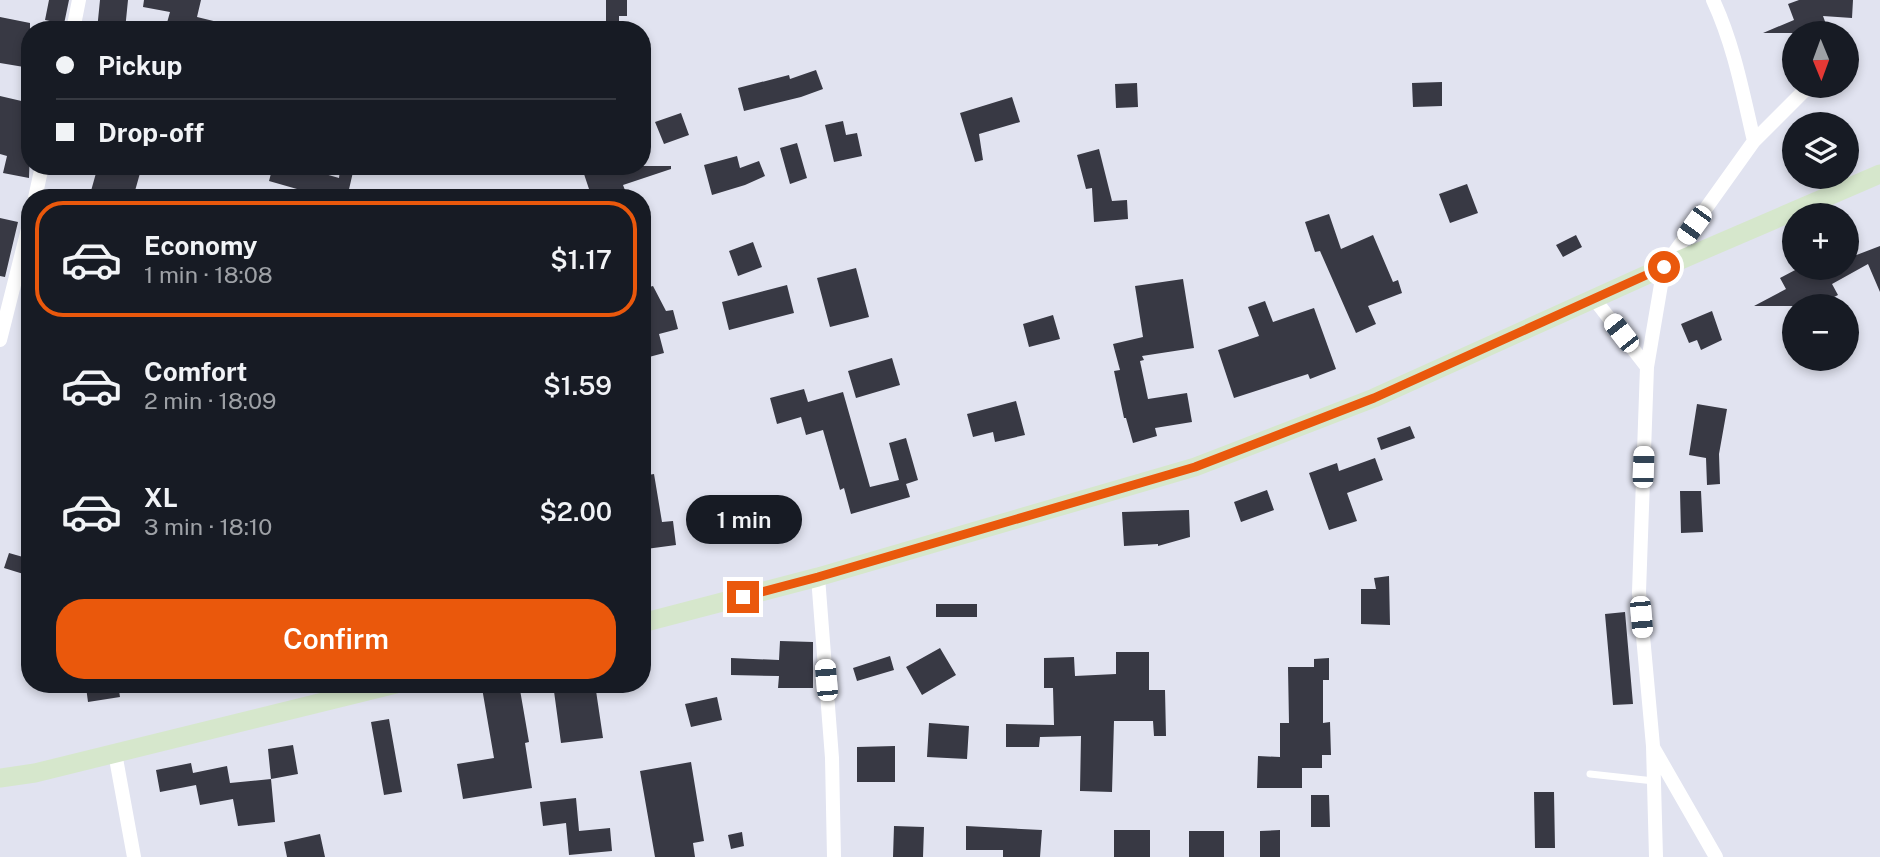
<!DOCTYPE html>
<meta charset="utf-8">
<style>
:root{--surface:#171b24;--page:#20242c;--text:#f1f3f6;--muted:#9ea1a6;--line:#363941;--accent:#ea580c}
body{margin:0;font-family:"Public Sans",sans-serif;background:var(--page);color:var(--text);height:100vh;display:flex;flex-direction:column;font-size:26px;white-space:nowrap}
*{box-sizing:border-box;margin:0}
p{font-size:23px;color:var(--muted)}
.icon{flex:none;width:38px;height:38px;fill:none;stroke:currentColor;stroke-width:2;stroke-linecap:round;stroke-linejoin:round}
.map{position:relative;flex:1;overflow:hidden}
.details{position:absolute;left:21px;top:189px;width:630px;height:504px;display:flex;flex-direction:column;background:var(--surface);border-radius:28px;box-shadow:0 4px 10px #0003}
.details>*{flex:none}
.top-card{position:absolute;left:21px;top:21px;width:630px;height:154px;border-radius:28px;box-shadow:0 4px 10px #0003;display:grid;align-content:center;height:154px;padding:0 35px;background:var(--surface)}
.needle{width:46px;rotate:179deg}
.controls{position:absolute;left:1782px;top:21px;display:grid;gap:14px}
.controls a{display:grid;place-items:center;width:77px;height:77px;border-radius:50%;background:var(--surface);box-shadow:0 4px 10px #0003;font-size:35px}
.end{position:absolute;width:32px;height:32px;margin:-16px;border:9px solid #ea580c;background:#fff;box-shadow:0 0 0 4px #fff}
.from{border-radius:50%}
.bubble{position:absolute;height:49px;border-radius:24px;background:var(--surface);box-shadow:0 4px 10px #0003;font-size:23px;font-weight:600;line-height:49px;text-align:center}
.car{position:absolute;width:21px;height:42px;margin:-21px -10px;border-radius:9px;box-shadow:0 0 5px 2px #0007;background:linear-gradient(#fff 24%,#345 0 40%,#fff 0 76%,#345 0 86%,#fff 0)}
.top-card b{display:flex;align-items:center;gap:24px;height:66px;font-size:26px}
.top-card b+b{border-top:2px solid var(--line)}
.top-card i{width:18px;height:18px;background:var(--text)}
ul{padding:12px 0 0;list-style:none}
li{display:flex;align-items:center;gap:21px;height:116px;margin:0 14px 10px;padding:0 21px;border:4px solid transparent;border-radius:28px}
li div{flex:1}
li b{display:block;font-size:26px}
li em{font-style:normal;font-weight:600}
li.on{border-color:var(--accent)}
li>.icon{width:63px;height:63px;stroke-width:1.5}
.primary-button{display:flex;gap:14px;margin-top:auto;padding:14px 35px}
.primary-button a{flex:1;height:80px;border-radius:28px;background:var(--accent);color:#fff;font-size:28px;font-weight:600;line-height:80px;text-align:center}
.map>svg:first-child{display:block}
.building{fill:#383944}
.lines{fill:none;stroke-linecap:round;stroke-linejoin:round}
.lane{stroke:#fff;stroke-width:7}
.street{stroke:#fff;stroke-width:14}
.secondary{stroke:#d6e7cc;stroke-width:19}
.route{stroke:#ea580c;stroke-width:9}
</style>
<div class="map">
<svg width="1880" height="857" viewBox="0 0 1880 857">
<rect width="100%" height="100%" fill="#e1e3f0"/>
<path class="building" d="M 49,0 L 69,0 L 64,24 L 45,20 Z
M 100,0 L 128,0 L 125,30 L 97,30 Z
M 144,0 L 201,0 L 197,17 L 230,25 L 229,30 L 165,30 L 170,12 L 143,7 Z
M 606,0 L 627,0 L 627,16 L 619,16 L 619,30 L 606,30 Z
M 1799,0 L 1853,0 L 1852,18 L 1823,16 L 1827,27 L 1811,33 L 1763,33 L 1794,20 L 1788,4 Z
M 0,17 L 30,23 L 30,68 L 0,63 Z
M 816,70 L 823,89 L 801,97 L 744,111 L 738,88 L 789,75 L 790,79 Z
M 1442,82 L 1442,106 L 1413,107 L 1412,83 Z
M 1137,83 L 1138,107 L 1116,108 L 1115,84 Z
M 0,96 L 30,103 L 30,117 L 24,143 L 30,144 L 29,178 L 3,173 L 7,156 L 0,154 Z
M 1012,97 L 1020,122 L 979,134 L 983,160 L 975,162 L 960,113 Z
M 681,113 L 689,135 L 664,144 L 655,122 Z
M 843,121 L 846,135 L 857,133 L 862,156 L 834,162 L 825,125 Z
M 797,143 L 807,178 L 790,184 L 780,148 Z
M 1099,149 L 1112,201 L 1127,200 L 1128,219 L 1094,222 L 1092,188 L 1086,189 L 1077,155 Z
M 737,156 L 740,168 L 759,161 L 765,176 L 745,185 L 712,195 L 704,165 Z
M 98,166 L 127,175 L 128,166 L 142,166 L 133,198 L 89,198 Z
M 273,166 L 297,166 L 339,178 L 340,170 L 353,172 L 347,198 L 315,193 L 314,198 L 297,198 L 297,189 L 269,181 Z
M 597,166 L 671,166 L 671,169 L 623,185 L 628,198 L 592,198 L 583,171 Z
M 1467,184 L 1478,213 L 1450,223 L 1439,194 Z
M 1329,214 L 1341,249 L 1373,235 L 1393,282 L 1398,280 L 1402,293 L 1368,306 L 1376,324 L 1356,333 L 1320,251 L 1315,252 L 1305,222 Z
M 0,218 L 18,222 L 5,277 L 0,276 Z
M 1576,235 L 1582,247 L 1563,257 L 1556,245 Z
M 753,242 L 762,267 L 738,276 L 729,251 Z
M 1880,246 L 1880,292 L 1868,264 L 1832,284 L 1838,295 L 1816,306 L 1754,306 L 1786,289 L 1780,278 L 1799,268 L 1807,268 L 1810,273 L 1821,268 L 1846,268 L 1846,259 Z
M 856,268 L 869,317 L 830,327 L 817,278 Z
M 1183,279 L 1194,348 L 1142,356 L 1144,360 L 1140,361 L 1148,399 L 1187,393 L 1192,422 L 1155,428 L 1157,436 L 1133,443 L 1126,418 L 1124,418 L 1114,371 L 1120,370 L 1113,344 L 1143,337 L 1135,286 Z
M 787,285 L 794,313 L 729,330 L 722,302 Z
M 653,286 L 666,311 L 673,310 L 678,329 L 659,334 L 664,353 L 649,357 L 642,331 L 642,289 Z
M 1265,301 L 1273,322 L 1314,308 L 1336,369 L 1310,379 L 1308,374 L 1234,398 L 1218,350 L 1259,336 L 1248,307 Z
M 1712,311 L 1722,340 L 1701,350 L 1697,340 L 1689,343 L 1681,324 Z
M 1053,315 L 1060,339 L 1029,347 L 1023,324 Z
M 892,358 L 900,385 L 856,398 L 848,371 Z
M 804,389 L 808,402 L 843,392 L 870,487 L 899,480 L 889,443 L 906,438 L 918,480 L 906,484 L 910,497 L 851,514 L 844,488 L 840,490 L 823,430 L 806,435 L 801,417 L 777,424 L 770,398 Z
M 1016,401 L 1025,435 L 995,442 L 993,432 L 973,437 L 967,414 Z
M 1697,404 L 1727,409 L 1719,454 L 1720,484 L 1707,485 L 1706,458 L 1689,455 Z
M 1410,426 L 1415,438 L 1381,450 L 1377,438 Z
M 1375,458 L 1383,480 L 1347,493 L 1357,521 L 1329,530 L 1309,473 L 1337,463 L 1339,471 Z
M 654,474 L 662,522 L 673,521 L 676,545 L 646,549 L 642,517 L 642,476 Z
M 1267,490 L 1274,510 L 1241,522 L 1234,502 Z
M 1680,491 L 1701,491 L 1703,532 L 1681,533 Z
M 1189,510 L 1190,537 L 1158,546 L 1158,544 L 1124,546 L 1122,512 Z
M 9,553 L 30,559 L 30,576 L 4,568 Z
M 1389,576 L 1390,625 L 1361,624 L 1361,589 L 1376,589 L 1374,578 Z
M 936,604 L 977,604 L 977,617 L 936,617 Z
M 1625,612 L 1633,704 L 1613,705 L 1605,614 Z
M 780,641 L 813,642 L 813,688 L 778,688 L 779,676 L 731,675 L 731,658 L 779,660 Z
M 940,648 L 956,675 L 922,695 L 906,667 Z
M 1116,652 L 1149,652 L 1149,690 L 1165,690 L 1166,736 L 1154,736 L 1153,721 L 1114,721 L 1112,792 L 1080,791 L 1081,736 L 1040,737 L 1039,747 L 1006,747 L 1006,724 L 1054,725 L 1053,688 L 1044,688 L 1044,658 L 1074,657 L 1075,676 L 1116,674 Z
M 890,656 L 894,670 L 857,681 L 853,668 Z
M 1329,658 L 1329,680 L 1323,680 L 1323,723 L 1330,722 L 1331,755 L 1322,755 L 1322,768 L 1302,768 L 1302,788 L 1257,788 L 1258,756 L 1280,757 L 1280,723 L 1289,723 L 1288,667 L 1314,667 L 1314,659 Z
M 102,684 L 118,684 L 120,697 L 88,702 L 86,687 Z
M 505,684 L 519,684 L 529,742 L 525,743 L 532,788 L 463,799 L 457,764 L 494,758 L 482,688 Z
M 553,684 L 595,684 L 603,738 L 561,743 Z
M 717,697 L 722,720 L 691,727 L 685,704 Z
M 389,719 L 402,792 L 384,795 L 371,722 Z
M 929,723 L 969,726 L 967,759 L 927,757 Z
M 293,745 L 298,774 L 271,779 L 268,749 Z
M 895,746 L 895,782 L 857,782 L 857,747 Z
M 691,762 L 704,841 L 693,843 L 695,857 L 655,857 L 640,771 Z
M 191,763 L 193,773 L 227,766 L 230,783 L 271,779 L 275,822 L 238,826 L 233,799 L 200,805 L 196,785 L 160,792 L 156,770 Z
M 1534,792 L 1554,792 L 1555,848 L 1535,848 Z
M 1311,795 L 1329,795 L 1330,827 L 1311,827 Z
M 576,798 L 579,831 L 610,828 L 612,851 L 569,855 L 566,823 L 543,826 L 540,802 Z
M 894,826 L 924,827 L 923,857 L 893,857 Z
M 966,826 L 1042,830 L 1040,857 L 1003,857 L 1003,850 L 966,850 Z
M 1114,830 L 1150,830 L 1150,857 L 1114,857 Z
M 1280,830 L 1280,857 L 1260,857 L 1260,831 Z
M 1189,831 L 1224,831 L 1224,857 L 1189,857 Z
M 742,832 L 744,846 L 731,849 L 728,835 Z
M 320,834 L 325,857 L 287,857 L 284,842 Z"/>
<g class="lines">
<path class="lane" d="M 1590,774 L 1654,781"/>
<path class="street" d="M 73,30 L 79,0
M 1754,141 L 1809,86
M 35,198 L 42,166
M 1595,300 L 1647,367
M 0,340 L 30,221
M 818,577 L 832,758 L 834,857
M 1654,749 L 1716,857
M 115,753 L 134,857
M 1656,857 L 1653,746 L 1639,592 L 1647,367 L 1664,267 L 1754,141 C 1743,94 1734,45 1713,0"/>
<path class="secondary" d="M 642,623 L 818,577 L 1195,467 L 1374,398 L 1664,267 L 1880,174
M 0,778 L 35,773 L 396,684"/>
</g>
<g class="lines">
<path class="route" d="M 743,597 L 818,577 L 1195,467 L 1374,398 L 1664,267"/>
</g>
</svg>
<div class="controls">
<a><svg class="needle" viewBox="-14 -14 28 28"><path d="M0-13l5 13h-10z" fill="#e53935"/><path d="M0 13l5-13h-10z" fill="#9ea1a6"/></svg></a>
<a><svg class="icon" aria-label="layers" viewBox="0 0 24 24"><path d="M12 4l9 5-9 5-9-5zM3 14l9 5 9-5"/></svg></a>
<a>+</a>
<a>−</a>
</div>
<i class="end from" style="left:1664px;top:267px"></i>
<i class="end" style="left:743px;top:597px"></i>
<div class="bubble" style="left:686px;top:495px;width:116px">1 min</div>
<i class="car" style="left:1694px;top:225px;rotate:216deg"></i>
<i class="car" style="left:1621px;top:333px;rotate:322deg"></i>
<i class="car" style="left:1643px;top:467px;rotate:2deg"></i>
<i class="car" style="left:1641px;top:617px;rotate:175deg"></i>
<i class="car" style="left:826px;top:680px;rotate:355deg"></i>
<div class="top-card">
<b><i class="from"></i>Pickup</b>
<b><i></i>Drop-off</b>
</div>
<section class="details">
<ul>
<li class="on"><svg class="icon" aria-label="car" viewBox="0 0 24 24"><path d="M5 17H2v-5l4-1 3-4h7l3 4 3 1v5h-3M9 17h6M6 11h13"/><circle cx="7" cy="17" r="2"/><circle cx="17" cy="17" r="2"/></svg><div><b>Economy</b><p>1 min · 18:08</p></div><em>$1.17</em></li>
<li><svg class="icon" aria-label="car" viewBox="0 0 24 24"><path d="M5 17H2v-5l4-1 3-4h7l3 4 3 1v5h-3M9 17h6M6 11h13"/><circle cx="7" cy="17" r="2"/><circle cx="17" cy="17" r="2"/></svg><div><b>Comfort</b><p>2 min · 18:09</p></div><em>$1.59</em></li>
<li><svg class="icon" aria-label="car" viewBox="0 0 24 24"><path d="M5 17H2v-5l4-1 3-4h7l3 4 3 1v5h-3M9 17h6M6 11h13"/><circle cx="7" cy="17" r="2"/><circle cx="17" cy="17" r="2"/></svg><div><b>XL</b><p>3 min · 18:10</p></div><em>$2.00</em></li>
</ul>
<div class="primary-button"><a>Confirm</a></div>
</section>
</div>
